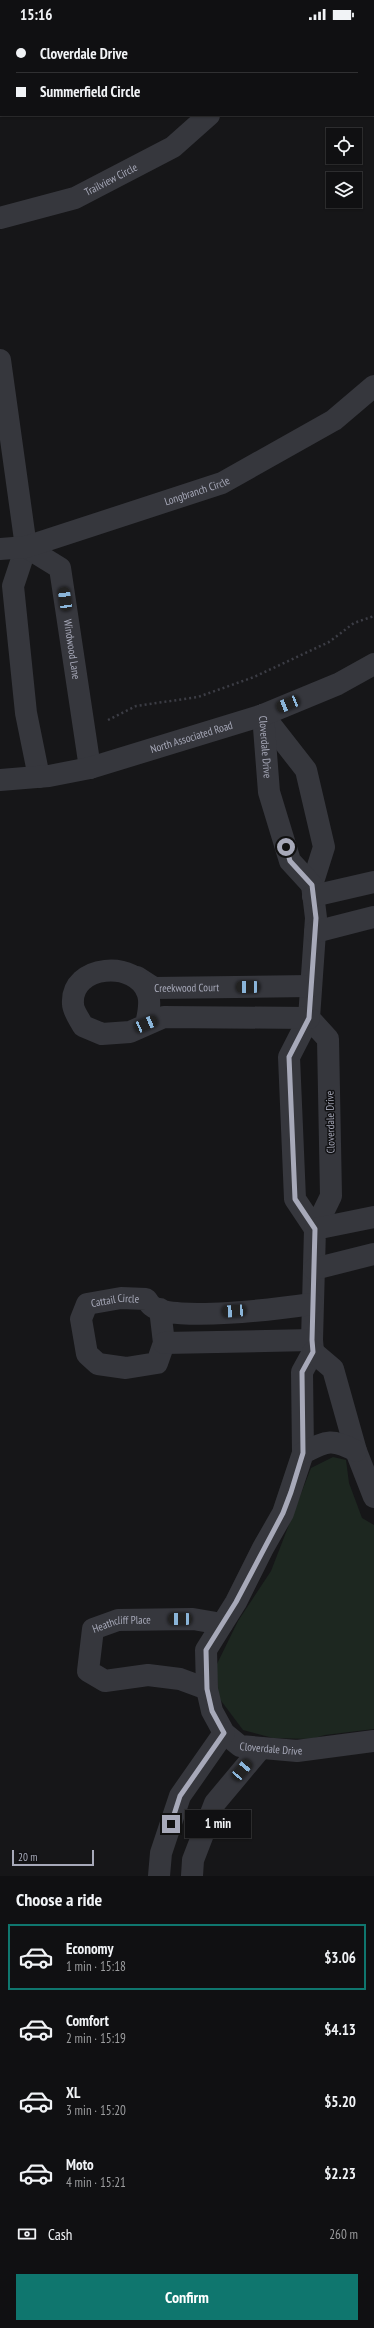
<!DOCTYPE html>
<meta charset="utf-8">
<style>
:root{--surface:#101012;--page:#1e1e20;--text:#f1f3f6;--muted:#9c9d9f;--line:#303032;--accent:#0f766e}
body{margin:0;font-family:"PT Sans Narrow",sans-serif;background:var(--page);color:var(--text);height:100vh;display:flex;flex-direction:column;font-size:15px;white-space:nowrap}
*{box-sizing:border-box;margin:0}
p{font-size:13px;color:var(--muted)}
.icon{flex:none;width:22px;height:22px;fill:none;stroke:currentColor;stroke-width:2;stroke-linecap:round;stroke-linejoin:round}
.map{position:relative;height:1848px;overflow:hidden}
.panel{display:flex;flex-direction:column;background:var(--surface);flex:1}
.panel>*{flex:none}
.banner{position:absolute;left:0px;top:0px;width:374px;height:88px;box-shadow:0 1px 3px #0004,0 0 0 1px var(--line);display:grid;align-content:center;height:88px;padding:0 16px;background:var(--surface)}
.buttons{position:absolute;left:326px;top:100px;display:grid;gap:8px}
.buttons a{display:grid;place-items:center;width:36px;height:36px;border-radius:0px;background:var(--surface);box-shadow:0 1px 3px #0004,0 0 0 1px var(--line);font-size:20px}
.scale{position:absolute;left:12px;bottom:10px;width:82px;box-sizing:border-box;padding-left:4px;border:2px solid #a7a9b9;border-top:0;font-size:11px;line-height:14px;white-space:nowrap;color:#a7a9b9;-webkit-text-stroke:3px #111113;paint-order:stroke}
.end{position:absolute;width:18px;height:18px;margin:-9px;border:5px solid #a7a9b9;background:#111;box-shadow:0 0 0 2px #111}
.from{border-radius:50%}
.bubble{position:absolute;height:28px;border-radius:0px;background:var(--surface);box-shadow:0 1px 3px #0004,0 0 0 1px var(--line);font-size:13px;font-weight:700;line-height:28px;text-align:center}
.car{position:absolute;width:12px;height:24px;margin:-12px -6px;border-radius:5px;box-shadow:0 0 3px 1px #0007;background:linear-gradient(#222 24%,#8ab4d8 0 40%,#222 0 76%,#8ab4d8 0 86%,#222 0)}
.banner b{display:flex;align-items:center;gap:14px;height:38px;font-size:15px}
.banner b+b{border-top:1px solid var(--line)}
.banner i{width:10px;height:10px;background:var(--text)}
ul{padding:0;list-style:none}
li{display:flex;align-items:center;gap:12px;height:66px;margin:0 8px 6px;padding:0 8px;border:2px solid transparent;border-radius:0px}
li div{flex:1}
li b{display:block;font-size:15px}
li em{font-style:normal;font-weight:700}
li.selected{border-color:var(--accent)}
li>.icon{width:36px;height:36px;stroke-width:1.5}
h2{padding:0 16px;font-size:18px;line-height:48px}
.pay{display:flex;align-items:center;gap:10px;height:44px;padding:0 16px;font-size:15px}
.pay p{margin-inline-start:auto}
.primary-button{display:flex;gap:8px;margin-top:auto;padding:8px 16px}
.primary-button a{flex:1;height:46px;border-radius:0px;background:var(--accent);color:#fff;font-size:16px;font-weight:700;line-height:46px;text-align:center}
.status{display:flex;justify-content:space-between;align-items:center;height:28px;padding:0 20px;background:var(--surface);direction:ltr}
.status svg{height:11px;fill:currentColor}
.map>svg:first-child{display:block}
.green{fill:#1d2720}
.lines{fill:none;stroke-linecap:round;stroke-linejoin:round}
.path{stroke:#3c3d45;stroke-width:2.5;stroke-dasharray:2 3;stroke-linecap:butt}
.minor{stroke:#36373d;stroke-width:22}
.tertiary{stroke:#36373d;stroke-width:22}
.route{stroke:#a7a9b9;stroke-width:5}
.labels{text-anchor:middle;stroke-width:3;stroke-linejoin:round;paint-order:stroke}
.street-label{font-size:11px;fill:#a7a9b9;stroke:#111113}
</style>
<div class="status"><b>15:16</b><svg viewBox="0 0 49 12"><path d="M0 12V9h3v3zM5 12V6h3v6zM10 12V3h3v9zM15 12V0h3v12zM26 1h20v11H26zM47 4h2v5h-2z"/></svg></div>
<div class="map">
<svg width="374" height="1848" viewBox="0 0 374 1848">
<rect width="100%" height="100%" fill="#161618"/>
<path class="green" d="M 0,0 L 86,0 L 1,1 L 0,37 Z
M 333,1429 L 346,1432 L 349,1455 L 362,1490 L 374,1497 L 374,1701 L 325,1707 L 311,1711 L 273,1710 L 243,1702 L 219,1670 L 216,1638 L 238,1593 L 271,1543 L 311,1440 Z"/>
<g class="lines">
<path class="path" d="M 360,0 L 365,1
M 346,1 L 349,0
M 373,3 L 374,3
M 108,692 L 136,678 L 198,669 L 254,649 L 329,614 L 354,595 L 374,588"/>
<g class="minor">
<path id="s1" d="M 0,190 L 75,170 L 173,119 L 209,87"/>
<path d="M 0,332 L 26,519 L 13,558 L 26,685 L 39,749"/>
<path id="s2" d="M 26,519 L 60,540 L 90,740"/>
<path id="s3" d="M 0,521 L 26,519 L 222,455 L 334,392 L 374,358"/>
<path d="M 263,687 L 306,742 L 324,819 L 312,857 L 316,890 L 309,990 L 289,1029 L 295,1171 L 315,1201 L 331,1168 L 328,1011 L 309,990"/>
<path id="s4" d="M 263,687 L 269,764 L 290,833 L 312,857"/>
<path d="M 313,868 L 374,854"/>
<path d="M 315,904 L 374,889"/>
<path id="s5" d="M 137,949 L 154,960 L 311,958"/>
<path d="M 146,996 C 148,987 151,976 148,966 C 137,931 70,936 73,976 C 73,983 80,992 83,998 L 102,1006 L 130,1004 L 164,989 L 309,990"/>
<path id="s6" d="M 374,1189 L 315,1201 L 312,1312 L 313,1324 L 302,1344 L 303,1425 L 283,1485 L 263,1520 L 236,1574 L 206,1622 L 207,1661 L 212,1683 L 224,1705 L 240,1718 L 297,1723 L 374,1713"/>
<path d="M 314,1241 L 374,1226"/>
<path id="s7" d="M 160,1281 L 164,1315 L 157,1335 L 126,1340 L 98,1336 L 87,1326 L 81,1291 L 87,1276 L 121,1270 L 146,1271 C 148,1273 150,1277 152,1278 C 171,1295 284,1280 312,1276"/>
<path d="M 164,1315 L 312,1312"/>
<path d="M 313,1324 L 333,1341 L 356,1423 L 374,1469"/>
<path d="M 303,1425 C 327,1413 331,1410 356,1423"/>
<path id="s8" d="M 207,1661 L 180,1651 L 148,1647 L 105,1653 L 88,1643 L 93,1601 L 118,1592 L 193,1591 L 222,1596"/>
<path d="M 159,1848 L 161,1825 L 180,1768 L 224,1705"/>
<path d="M 192,1848 L 193,1832 L 215,1775 L 261,1720"/>
</g>
<path class="tertiary" id="s9" d="M 0,752 L 49,748 L 90,740 L 263,687 L 338,656 L 374,636"/>
</g>
<g class="lines">
<path class="route" d="M 171,1796 L 180,1768 L 224,1705 L 212,1683 L 207,1661 L 206,1622 L 236,1574 L 283,1485 L 291,1464 L 303,1425 L 302,1344 L 313,1324 L 312,1312 L 315,1201 L 295,1171 L 289,1029 L 309,990 L 316,890 L 312,857 L 290,833 L 286,819"/>
</g>
<g class="labels">
<g class="street-label">
<text dy="4" stroke="none"><textPath href="#s1" startOffset="118">Trailview Circle</textPath></text>
<text dy="4" stroke="none"><textPath href="#s3" startOffset="206">Longbranch Circle</textPath></text>
<text dy="4" stroke="none"><textPath href="#s2" startOffset="122">Windwood Lane</textPath></text>
<text dy="4" stroke="none"><textPath href="#s9" startOffset="197">North Associated Road</textPath></text>
<text dy="4" stroke="none"><textPath href="#s4" startOffset="32">Cloverdale Drive</textPath></text>
<text dy="4" stroke="none"><textPath href="#s5" startOffset="53">Creekwood Court</textPath></text>
<text transform="translate(330 1094) rotate(-91)" y="4">Cloverdale Drive</text>
<text dy="4" stroke="none"><textPath href="#s7" startOffset="210">Cattail Circle</textPath></text>
<text dy="4" stroke="none"><textPath href="#s8" startOffset="196">Heathcliff Place</textPath></text>
<text dy="4" stroke="none"><textPath href="#s6" startOffset="646">Cloverdale Drive</textPath></text>
</g>
</g>
</svg>
<div class="buttons">
<a><svg class="icon" aria-label="locate" viewBox="0 0 24 24"><circle cx="12" cy="12" r="6"/><path d="M12 2v4M12 18v4M2 12h4M18 12h4"/></svg></a>
<a><svg class="icon" aria-label="layers" viewBox="0 0 24 24"><path d="M12 4l9 5-9 5-9-5zM3 14l9 5 9-5"/></svg></a>
</div>
<div class="scale">20 m</div>
<i class="end from" style="left:286px;top:819px"></i>
<i class="end" style="left:171px;top:1796px"></i>
<div class="bubble" style="left:185px;top:1782px;width:66px">1 min</div>
<i class="car" style="left:65px;top:571px;rotate:352deg"></i>
<i class="car" style="left:288px;top:676px;rotate:248deg"></i>
<i class="car" style="left:248px;top:959px;rotate:270deg"></i>
<i class="car" style="left:146px;top:996px;rotate:67deg"></i>
<i class="car" style="left:234px;top:1283px;rotate:266deg"></i>
<i class="car" style="left:180px;top:1591px;rotate:270deg"></i>
<i class="car" style="left:242px;top:1742px;rotate:40deg"></i>
<div class="banner">
<b><i class="from"></i>Cloverdale Drive</b>
<b><i></i>Summerfield Circle</b>
</div>
</div>
<section class="panel">
<h2>Choose a ride</h2>
<ul>
<li class="selected"><svg class="icon" aria-label="car" viewBox="0 0 24 24"><path d="M5 17H2v-5l4-1 3-4h7l3 4 3 1v5h-3M9 17h6M6 11h13"/><circle cx="7" cy="17" r="2"/><circle cx="17" cy="17" r="2"/></svg><div><b>Economy</b><p>1 min · 15:18</p></div><em>$3.06</em></li>
<li><svg class="icon" aria-label="car" viewBox="0 0 24 24"><path d="M5 17H2v-5l4-1 3-4h7l3 4 3 1v5h-3M9 17h6M6 11h13"/><circle cx="7" cy="17" r="2"/><circle cx="17" cy="17" r="2"/></svg><div><b>Comfort</b><p>2 min · 15:19</p></div><em>$4.13</em></li>
<li><svg class="icon" aria-label="car" viewBox="0 0 24 24"><path d="M5 17H2v-5l4-1 3-4h7l3 4 3 1v5h-3M9 17h6M6 11h13"/><circle cx="7" cy="17" r="2"/><circle cx="17" cy="17" r="2"/></svg><div><b>XL</b><p>3 min · 15:20</p></div><em>$5.20</em></li>
<li><svg class="icon" aria-label="car" viewBox="0 0 24 24"><path d="M5 17H2v-5l4-1 3-4h7l3 4 3 1v5h-3M9 17h6M6 11h13"/><circle cx="7" cy="17" r="2"/><circle cx="17" cy="17" r="2"/></svg><div><b>Moto</b><p>4 min · 15:21</p></div><em>$2.23</em></li>
</ul>
<div class="pay"><svg class="icon" aria-label="cash" viewBox="0 0 24 24"><path d="M3 7h18v10H3z"/><circle cx="12" cy="12" r="2"/></svg>Cash<p>260 m</p></div>
<div class="primary-button"><a>Confirm</a></div>
</section>
